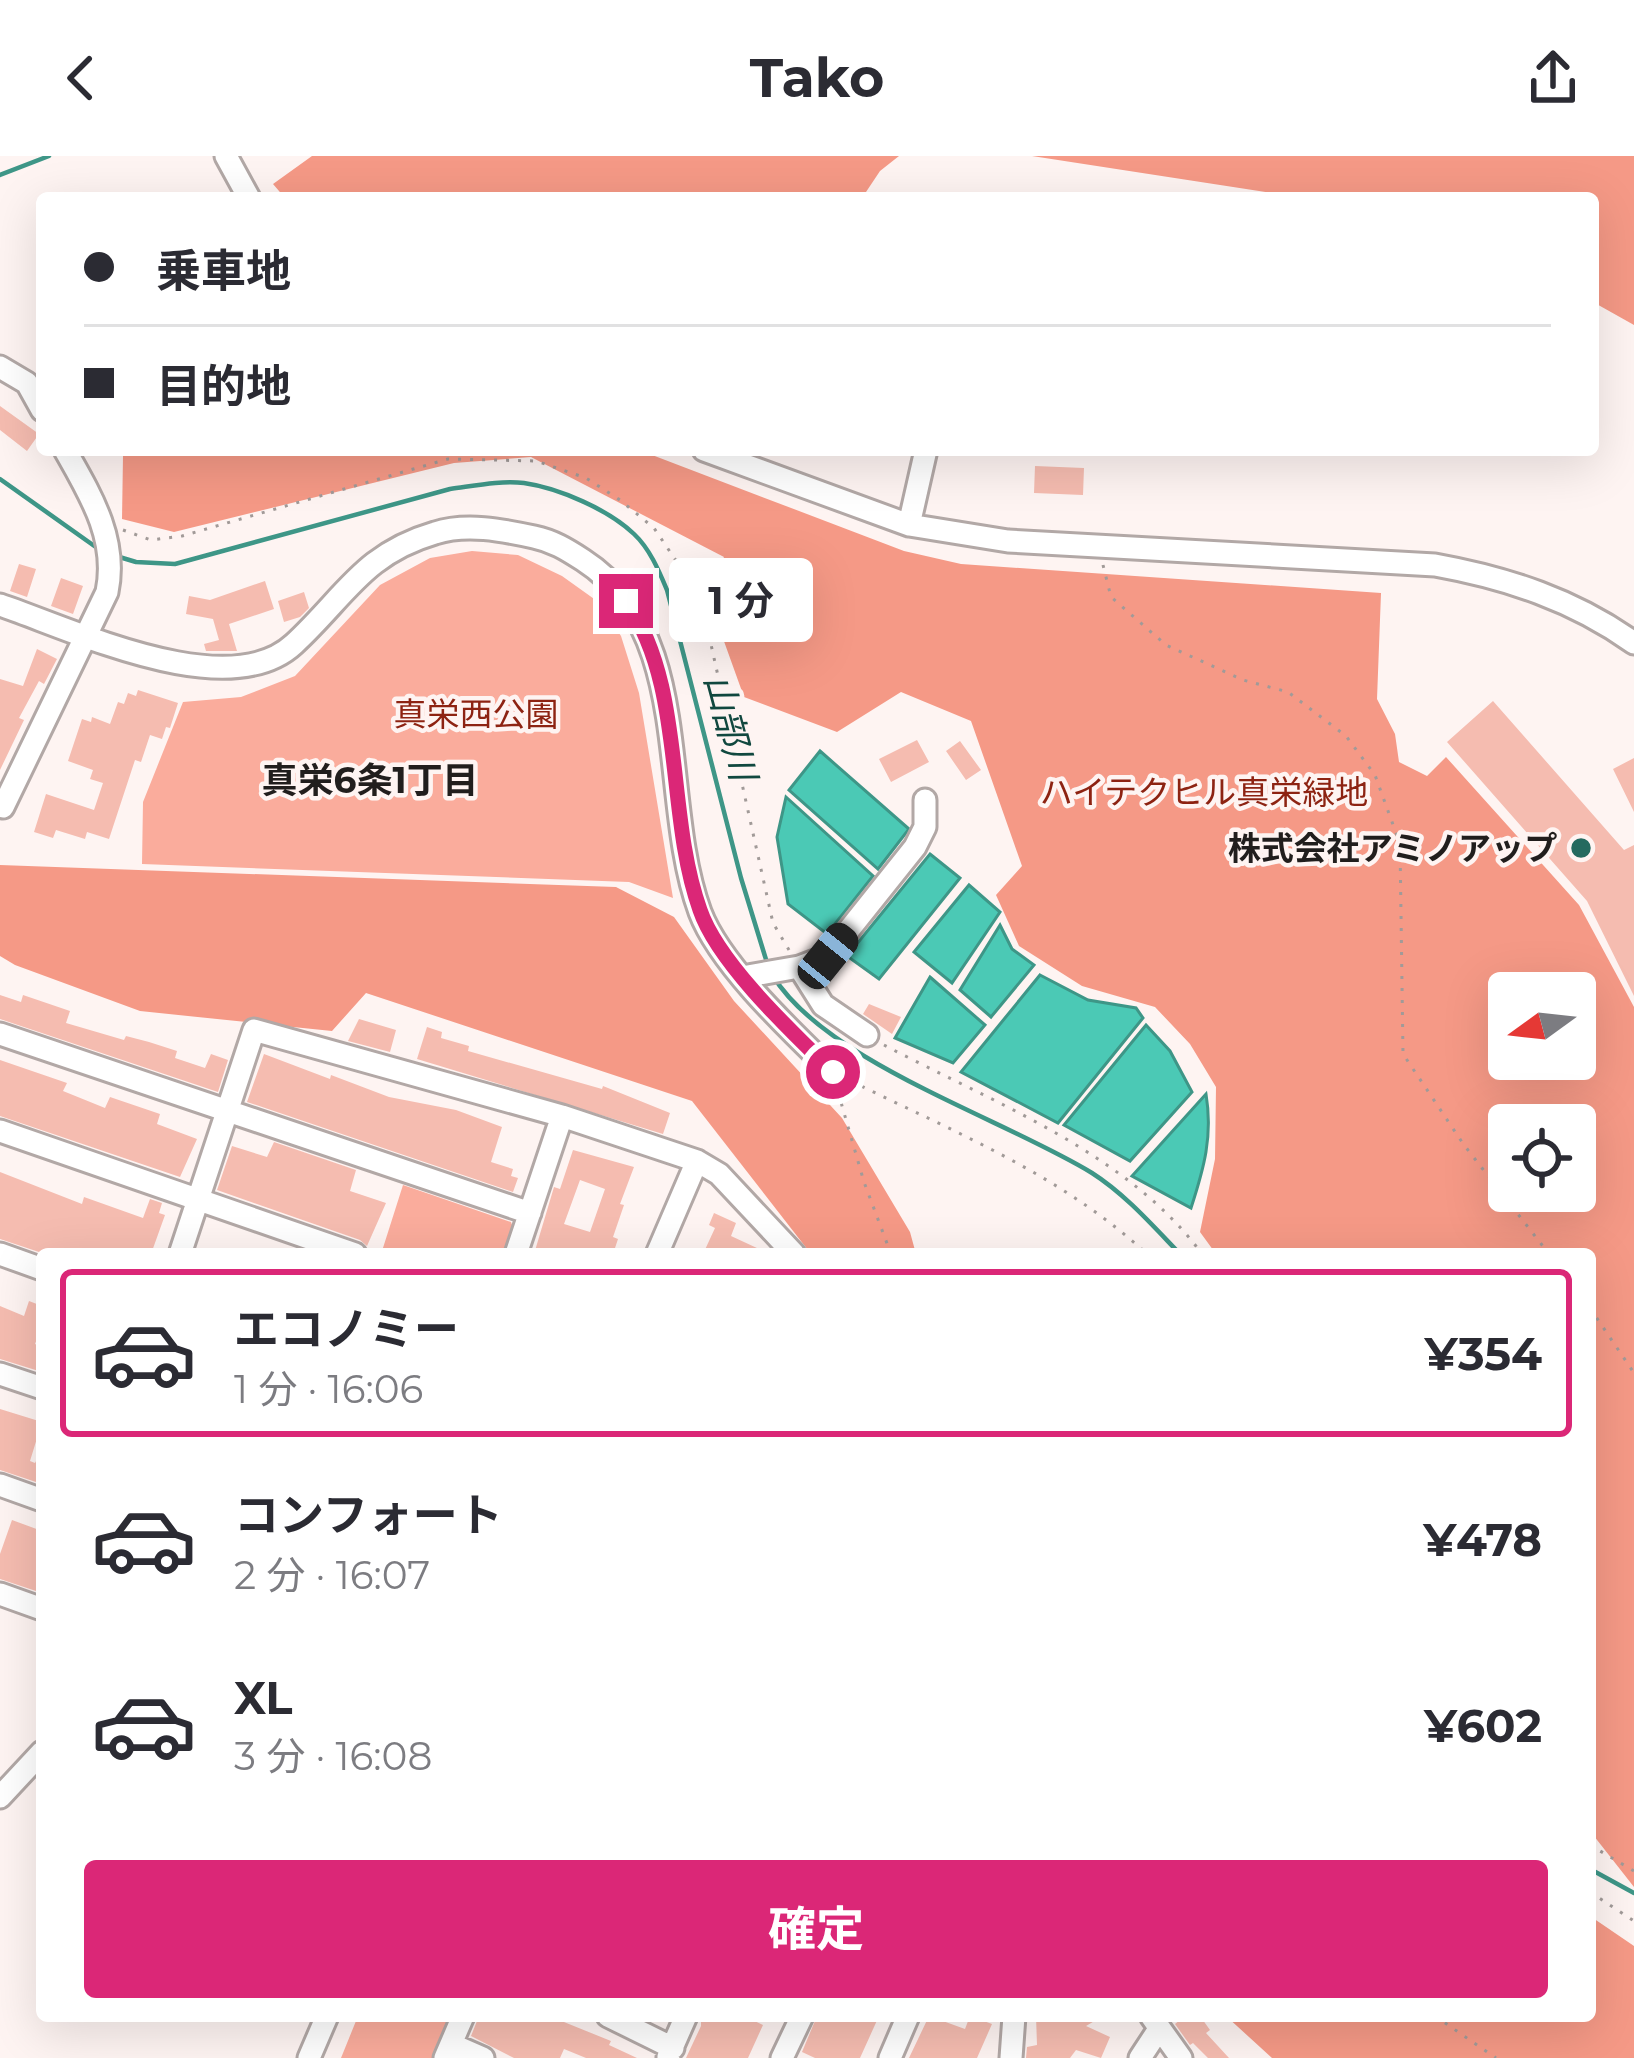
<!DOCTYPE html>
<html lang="ja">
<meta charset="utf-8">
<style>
:root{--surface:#fff;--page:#f2f2f3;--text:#2b2b33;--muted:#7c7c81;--line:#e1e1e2;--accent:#db2777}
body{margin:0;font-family:Montserrat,"Noto Sans JP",sans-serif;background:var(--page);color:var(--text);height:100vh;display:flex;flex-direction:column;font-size:45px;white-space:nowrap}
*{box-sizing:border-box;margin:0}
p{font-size:39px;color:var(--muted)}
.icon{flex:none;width:66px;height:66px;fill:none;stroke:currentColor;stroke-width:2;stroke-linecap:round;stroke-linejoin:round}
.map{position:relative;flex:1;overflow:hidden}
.side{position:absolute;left:36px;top:1092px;width:1560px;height:774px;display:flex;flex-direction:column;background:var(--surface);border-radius:12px;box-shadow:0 12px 48px #0002}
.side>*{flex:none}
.banner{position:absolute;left:36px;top:36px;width:1563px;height:264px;border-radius:12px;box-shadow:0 12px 48px #0002;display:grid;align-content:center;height:264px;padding:0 48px;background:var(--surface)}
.needle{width:78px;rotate:255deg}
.buttons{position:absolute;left:1488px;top:816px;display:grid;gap:24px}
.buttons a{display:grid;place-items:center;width:108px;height:108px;border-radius:12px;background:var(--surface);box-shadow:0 12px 48px #0002;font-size:60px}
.end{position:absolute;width:54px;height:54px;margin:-27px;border:15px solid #db2777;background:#fff;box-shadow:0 0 0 6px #fff}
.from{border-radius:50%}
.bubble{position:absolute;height:84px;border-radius:12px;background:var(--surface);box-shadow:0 12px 48px #0002;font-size:39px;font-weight:700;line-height:84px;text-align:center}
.car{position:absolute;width:36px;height:72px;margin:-36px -18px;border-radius:15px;box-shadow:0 0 9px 3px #0007;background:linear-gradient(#222 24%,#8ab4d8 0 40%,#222 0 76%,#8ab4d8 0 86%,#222 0)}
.banner b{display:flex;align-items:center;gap:42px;height:114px;font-size:45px}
.banner b+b{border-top:3px solid var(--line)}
.banner i{width:30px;height:30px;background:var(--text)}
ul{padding:21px 0 0;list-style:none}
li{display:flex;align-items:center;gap:36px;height:168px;margin:0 24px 18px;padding:0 24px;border:6px solid transparent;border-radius:12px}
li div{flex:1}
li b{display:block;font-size:45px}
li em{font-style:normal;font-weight:700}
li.current{border-color:var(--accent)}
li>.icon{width:108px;height:108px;stroke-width:1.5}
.primary-button{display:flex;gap:24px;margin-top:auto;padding:24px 48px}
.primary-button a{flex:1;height:138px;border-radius:12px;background:var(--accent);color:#fff;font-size:48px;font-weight:700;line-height:138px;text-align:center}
header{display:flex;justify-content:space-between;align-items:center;height:156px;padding:0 48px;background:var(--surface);font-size:54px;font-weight:700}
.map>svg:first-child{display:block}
.green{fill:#faac9c}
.forest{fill:#f59986;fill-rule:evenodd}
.water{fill:#4bc9b5;stroke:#3e9687;stroke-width:3}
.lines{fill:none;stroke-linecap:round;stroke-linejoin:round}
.stream{stroke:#3e9687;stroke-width:4.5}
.building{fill:#f5bcb0;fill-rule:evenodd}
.minor-casing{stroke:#b2a8a6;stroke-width:27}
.path{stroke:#a19a98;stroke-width:3;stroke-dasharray:3 9;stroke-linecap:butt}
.minor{stroke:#fff;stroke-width:21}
.route{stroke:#db2777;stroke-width:15}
.poi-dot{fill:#246a5f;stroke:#fef4f2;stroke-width:4.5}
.labels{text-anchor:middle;stroke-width:9;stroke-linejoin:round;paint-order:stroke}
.park-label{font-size:33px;fill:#8d2312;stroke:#fef4f2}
.poi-label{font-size:33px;font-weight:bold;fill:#211e1d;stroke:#fef4f2;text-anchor:end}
.water-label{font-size:36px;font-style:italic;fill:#11483f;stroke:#fef4f2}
.neighbourhood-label{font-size:36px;font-weight:bold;fill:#211e1d;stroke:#fef4f2}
</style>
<header><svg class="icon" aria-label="back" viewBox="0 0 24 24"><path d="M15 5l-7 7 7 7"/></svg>Tako<svg class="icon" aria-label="share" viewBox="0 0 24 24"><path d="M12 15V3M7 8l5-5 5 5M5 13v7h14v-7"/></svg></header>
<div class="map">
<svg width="1634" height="1902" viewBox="0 0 1634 1902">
<rect width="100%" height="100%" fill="#fef4f2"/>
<path class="green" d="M 472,395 L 518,399 L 562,420 L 597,445 L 621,480 L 639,537 L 673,742 L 629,726 L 142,708 L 143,646 L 183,546 L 241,541 L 295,520 L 380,429 L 430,402 Z
M 403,1029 L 511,1066 L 513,1072 L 503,1098 L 382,1095 Z
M 358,1860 L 450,1860 L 433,1902 L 341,1902 Z"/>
<path class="forest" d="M 312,0 L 899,0 L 880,15 L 862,42 L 285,42 L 273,28 Z
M 1032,0 L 1634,0 L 1634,169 L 1593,146 L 1593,42 L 1304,42 Z
M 128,294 L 639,294 L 904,395 L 961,408 L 1381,437 L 1377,543 L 1395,578 L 1399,606 L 1427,620 L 1446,601 L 1579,749 L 1634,851 L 1634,1731 L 1590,1675 L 1590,1098 L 1216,1098 L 1200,1076 L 1215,1003 L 1216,931 L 1190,888 L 1155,851 L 1082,830 L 1019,790 L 996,739 L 1022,710 L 971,565 L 901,536 L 837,576 L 744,541 L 707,438 L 724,401 L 531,301 L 454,307 L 174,376 L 122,363 L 123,300 ZM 1509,837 L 1575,837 L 1575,903 L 1509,903 ZM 1575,969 L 1575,1035 L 1509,1035 L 1509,969 Z
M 0,709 L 616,731 L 674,761 L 734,845 L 842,962 L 910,1076 L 916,1098 L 811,1098 L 692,945 L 366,837 L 332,875 L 140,855 L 15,809 L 0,800 Z
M 1590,1760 L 1634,1790 L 1634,1902 L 1272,1902 L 1226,1860 L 1590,1860 Z"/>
<path class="water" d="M 820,595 L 909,673 L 878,713 L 789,634 Z
M 786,641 L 873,720 L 827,778 L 788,748 L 777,681 Z
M 930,698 L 960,722 L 879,823 L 847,800 Z
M 969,729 L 1000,756 L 952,827 L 914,796 Z
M 1000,769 L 1012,793 L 1034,809 L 991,861 L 960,834 Z
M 1040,819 L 1088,844 L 1136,852 L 1143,862 L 1058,967 L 961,916 Z
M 930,821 L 985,869 L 953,907 L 895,882 Z
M 1146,869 L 1170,895 L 1192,936 L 1130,1005 L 1064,969 Z
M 1206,938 C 1213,980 1204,1012 1191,1052 L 1132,1020 Z"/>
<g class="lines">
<path class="stream" d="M 0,19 L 49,0
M 0,323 L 100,394
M 116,400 L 136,406 L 175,408 L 450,333 C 473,330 501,324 524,327 C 559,332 609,354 634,378 C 650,393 659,415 667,434 L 741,722 L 768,810
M 773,820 C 826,906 1004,963 1092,1017 C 1125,1038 1153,1070 1180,1098
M 1590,1713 L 1634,1737"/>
</g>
<path class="building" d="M 0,250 L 39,278 L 27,295 L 0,274 Z
M 1035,310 L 1084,312 L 1083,339 L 1034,337 Z
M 19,408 L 36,413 L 27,441 L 10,435 Z
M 61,422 L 83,430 L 73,458 L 51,450 Z
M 265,425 L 274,453 L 229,468 L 237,495 L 206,495 L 204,488 L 219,484 L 213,463 L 186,458 L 189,440 L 210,444 Z
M 304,436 L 309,452 L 300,461 L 284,466 L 278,445 Z
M 37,493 L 57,503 L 44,528 L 39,525 L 19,562 L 24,564 L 0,614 L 0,523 L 23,530 Z
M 138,534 L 178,547 L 170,572 L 166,571 L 162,583 L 150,579 L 141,606 L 135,604 L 109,683 L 87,676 L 85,683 L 56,674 L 53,682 L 34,676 L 46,638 L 94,654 L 103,627 L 90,623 L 93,614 L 68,605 L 82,563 L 91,566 L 92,561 L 110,568 L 118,546 L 124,548 L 128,537 L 136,540 Z
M 1493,545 L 1624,694 L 1634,689 L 1634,840 L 1587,745 L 1447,586 Z
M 917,584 L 929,606 L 891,626 L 879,603 Z
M 960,585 L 981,614 L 966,624 L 946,595 Z
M 1634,602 L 1634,656 L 1613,613 Z
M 0,839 L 21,846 L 23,839 L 70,855 L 66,867 L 124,884 L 126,880 L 149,886 L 177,895 L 175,902 L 205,912 L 211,898 L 228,904 L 218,936 L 0,863 Z
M 869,848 L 901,861 L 892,878 L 863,858 Z
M 359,863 L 396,874 L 390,896 L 348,885 Z
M 427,871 L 442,876 L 441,882 L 469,890 L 468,895 L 602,933 L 603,930 L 670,957 L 663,978 L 417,903 Z
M 264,898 L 330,923 L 331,919 L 389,941 L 456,954 L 502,971 L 491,1006 L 513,1013 L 511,1020 L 518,1022 L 513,1036 L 247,946 Z
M 0,904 L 67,927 L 63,935 L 105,952 L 110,941 L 160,958 L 157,968 L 197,983 L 180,1021 L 0,960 Z
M 274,986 L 356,1014 L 350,1035 L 386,1047 L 367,1090 L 360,1084 L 217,1034 L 232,990 L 267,1001 Z
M 573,994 L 634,1011 L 620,1048 L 624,1049 L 613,1081 L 618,1083 L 613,1098 L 534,1098 L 554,1031 L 560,1033 ZM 580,1024 L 605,1033 L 590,1076 L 564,1068 Z
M 0,1016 L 82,1048 L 84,1041 L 143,1062 L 150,1043 L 162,1047 L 159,1057 L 165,1059 L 151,1098 L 45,1098 L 0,1083 Z
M 714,1057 L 736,1067 L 731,1080 L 770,1098 L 703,1098 L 715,1072 L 709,1069 Z
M 29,1145 L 42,1150 L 42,1170 L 35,1188 L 42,1191 L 42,1216 L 0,1203 L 0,1150 L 24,1160 Z
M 0,1253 L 42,1266 L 30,1305 L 35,1307 L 42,1293 L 42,1328 L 0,1314 Z
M 12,1364 L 42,1375 L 42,1437 L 0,1423 L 0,1398 Z
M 479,1860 L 559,1864 L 611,1885 L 609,1889 L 637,1902 L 586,1902 L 564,1893 L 560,1902 L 514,1902 L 471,1880 Z
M 701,1860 L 744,1860 L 763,1869 L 748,1902 L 686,1902 L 701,1870 Z
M 817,1860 L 879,1860 L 860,1902 L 815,1902 L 802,1896 Z
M 929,1860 L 965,1873 L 970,1860 L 992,1868 L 977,1902 L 909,1902 Z
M 1036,1860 L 1103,1860 L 1086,1870 L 1110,1881 L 1101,1902 L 1076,1894 L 1070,1902 L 1026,1902 L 1027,1891 L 1037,1889 Z
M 1185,1860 L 1200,1860 L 1210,1874 L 1206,1877 L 1229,1902 L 1208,1902 L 1193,1887 L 1190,1889 L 1175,1868 Z"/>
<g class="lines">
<g class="minor-casing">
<path id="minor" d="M 226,0 L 249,42
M 0,211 L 27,227 L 42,254
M 704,294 L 909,369 L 1008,385 L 1435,409 C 1507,422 1574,444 1634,487
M 909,369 L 926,294
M 0,449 C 74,474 228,549 294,488 C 345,441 363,398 435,377 C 466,367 502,374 534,381 C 553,385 566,393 583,404 C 696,477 658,643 700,756 C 720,809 792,876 833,916
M 0,650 L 3,651 L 107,436 C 118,383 90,338 65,294
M 799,811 L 823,849 L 867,879
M 742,821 L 799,811 L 828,800 L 915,691 L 925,671 L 925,644
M 0,878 L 530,1057
M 0,975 L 355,1098
M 0,1098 L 42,1113
M 180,1098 L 254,874 L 562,960 L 697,1005 L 719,1018 L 794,1098
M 516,1098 L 562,960
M 657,1098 L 697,1005
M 0,1218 L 42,1232
M 0,1329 L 42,1344
M 0,1438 L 42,1453
M 0,1641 L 42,1596
M 608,1860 L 673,1892
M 1151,1860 L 1181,1902
M 451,1888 L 483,1902
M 668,1901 L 686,1860
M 309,1902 L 327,1860
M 445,1902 L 463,1860
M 782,1902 L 802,1860
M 890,1902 L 908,1860
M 1011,1902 L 1014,1860
M 1140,1902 L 1159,1873"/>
</g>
<path class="path" d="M 123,374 L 151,384 L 182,380 L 448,303 L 536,305 L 586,322 L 620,344 L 654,372 L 685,418 L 706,466 L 773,767 L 789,794
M 1103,409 L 1111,441 L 1166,489 L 1243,524 L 1288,536 L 1346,580 L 1375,619 L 1400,688 L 1403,898 L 1464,989 L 1549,1098
M 884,889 C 992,946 1128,997 1202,1098
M 851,925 C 956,977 1060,1018 1147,1098
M 838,936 L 864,1026 L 891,1098
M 1590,1152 L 1634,1217
M 1590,1689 L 1634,1715
M 1590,1736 L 1634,1765
M 1435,1860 L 1496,1902"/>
<use href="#minor" class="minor"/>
</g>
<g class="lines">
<path class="route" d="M 626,445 C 686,531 665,656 700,754 C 718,807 793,877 833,916"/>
</g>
<circle class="poi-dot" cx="1581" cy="692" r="12"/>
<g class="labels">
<g class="park-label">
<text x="476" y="570">真栄西公園</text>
<text x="1204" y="648">ハイテクヒル真栄緑地</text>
</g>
<g class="poi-label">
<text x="1557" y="704">株式会社アミノアップ</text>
</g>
<g class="water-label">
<text transform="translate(731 571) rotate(75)" y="13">山部川</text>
</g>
<g class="neighbourhood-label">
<text x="370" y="637">真栄6条1丁目</text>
</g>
</g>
</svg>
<div class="buttons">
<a><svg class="needle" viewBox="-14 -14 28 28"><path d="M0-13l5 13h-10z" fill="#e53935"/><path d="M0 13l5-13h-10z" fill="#7c7c81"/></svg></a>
<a><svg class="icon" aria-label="locate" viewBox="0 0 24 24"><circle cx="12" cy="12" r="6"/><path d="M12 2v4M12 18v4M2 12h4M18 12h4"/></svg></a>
</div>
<i class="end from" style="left:833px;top:916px"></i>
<i class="end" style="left:626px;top:445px"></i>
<div class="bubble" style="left:669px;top:402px;width:144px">1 分</div>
<i class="car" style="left:828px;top:800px;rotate:39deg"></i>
<div class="banner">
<b><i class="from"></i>乗車地</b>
<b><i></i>目的地</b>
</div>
<section class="side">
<ul>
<li class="current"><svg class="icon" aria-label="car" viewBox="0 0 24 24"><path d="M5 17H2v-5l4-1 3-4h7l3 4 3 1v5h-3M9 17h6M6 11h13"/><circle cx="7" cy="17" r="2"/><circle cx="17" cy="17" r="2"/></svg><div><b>エコノミー</b><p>1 分 · 16:06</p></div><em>¥354</em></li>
<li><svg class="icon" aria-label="car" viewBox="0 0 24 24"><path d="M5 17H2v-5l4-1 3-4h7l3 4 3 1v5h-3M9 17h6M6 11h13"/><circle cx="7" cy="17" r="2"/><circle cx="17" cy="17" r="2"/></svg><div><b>コンフォート</b><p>2 分 · 16:07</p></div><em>¥478</em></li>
<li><svg class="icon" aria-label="car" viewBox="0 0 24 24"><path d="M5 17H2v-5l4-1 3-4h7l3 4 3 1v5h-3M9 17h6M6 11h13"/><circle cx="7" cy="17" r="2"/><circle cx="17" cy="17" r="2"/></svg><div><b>XL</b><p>3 分 · 16:08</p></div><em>¥602</em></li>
</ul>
<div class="primary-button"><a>確定</a></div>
</section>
</div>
